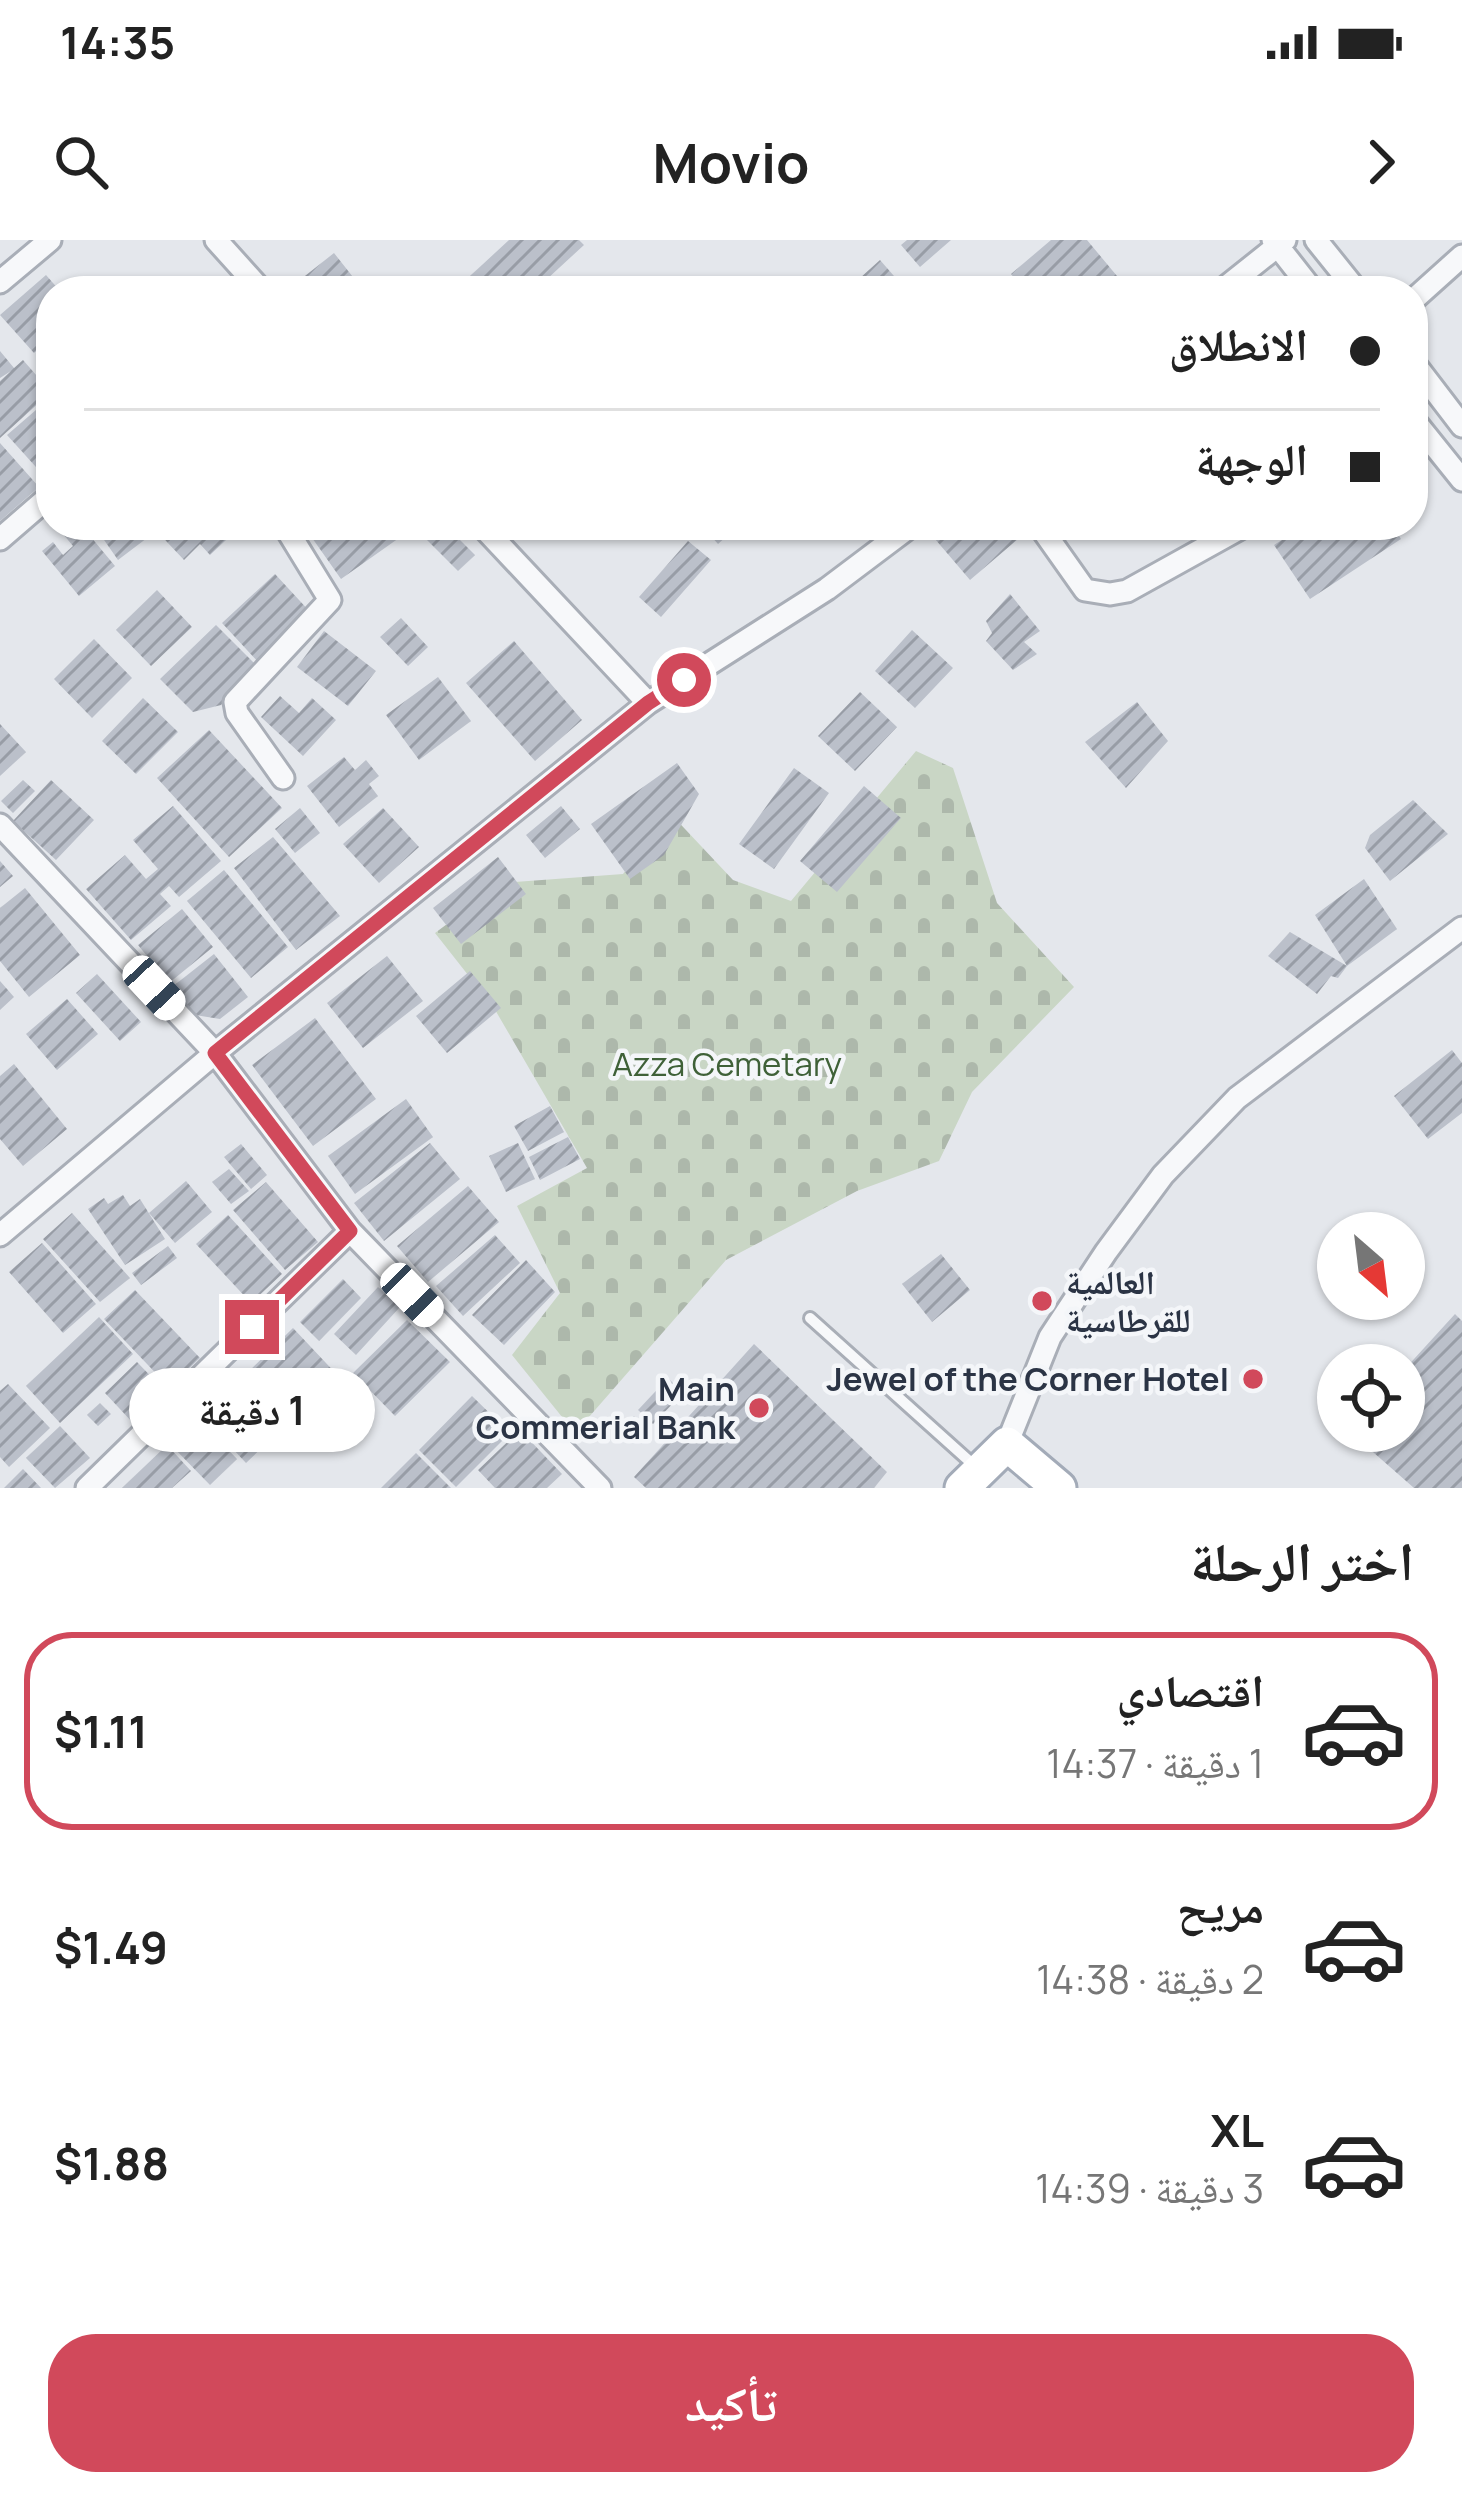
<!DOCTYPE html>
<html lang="ar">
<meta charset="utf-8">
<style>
:root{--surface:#fff;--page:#f6f6f6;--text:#222;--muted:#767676;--line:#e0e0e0;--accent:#d1495b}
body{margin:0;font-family:Manrope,"Noto Naskh Arabic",sans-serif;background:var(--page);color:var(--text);direction:rtl;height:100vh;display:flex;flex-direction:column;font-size:45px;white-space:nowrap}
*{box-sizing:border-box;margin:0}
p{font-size:39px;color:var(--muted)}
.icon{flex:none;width:66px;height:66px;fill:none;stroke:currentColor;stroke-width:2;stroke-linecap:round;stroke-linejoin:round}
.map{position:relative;height:1248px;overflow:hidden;direction:ltr}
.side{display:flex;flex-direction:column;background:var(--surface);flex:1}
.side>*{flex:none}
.guide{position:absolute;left:36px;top:36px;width:1392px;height:264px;border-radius:48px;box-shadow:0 3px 9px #0004;direction:rtl;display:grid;align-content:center;height:264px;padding:0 48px;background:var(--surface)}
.needle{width:78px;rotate:152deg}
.fabs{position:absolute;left:1317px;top:972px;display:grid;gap:24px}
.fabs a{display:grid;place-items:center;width:108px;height:108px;border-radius:50%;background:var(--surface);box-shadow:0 3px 9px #0004;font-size:60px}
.end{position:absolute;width:54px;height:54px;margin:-27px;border:15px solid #d1495b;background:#fff;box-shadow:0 0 0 6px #fff}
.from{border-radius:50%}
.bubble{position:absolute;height:84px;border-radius:42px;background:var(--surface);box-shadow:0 3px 9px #0004;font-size:39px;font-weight:700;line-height:84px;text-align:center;direction:rtl}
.car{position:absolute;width:36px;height:72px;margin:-36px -18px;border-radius:15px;box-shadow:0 0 9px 3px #0007;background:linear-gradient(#fff 24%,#345 0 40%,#fff 0 76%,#345 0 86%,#fff 0)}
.guide b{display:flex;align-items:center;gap:42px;height:114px;font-size:45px}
.guide b+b{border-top:3px solid var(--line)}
.guide i{width:30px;height:30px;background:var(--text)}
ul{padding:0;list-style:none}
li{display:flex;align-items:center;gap:36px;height:198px;margin:0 24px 18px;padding:0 24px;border:6px solid transparent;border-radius:48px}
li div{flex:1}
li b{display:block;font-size:45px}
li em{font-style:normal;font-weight:700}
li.on{border-color:var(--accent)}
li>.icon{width:108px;height:108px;stroke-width:1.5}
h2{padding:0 48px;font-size:54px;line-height:144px}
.primary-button{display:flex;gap:24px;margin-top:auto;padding:24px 48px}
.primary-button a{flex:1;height:138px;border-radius:48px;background:var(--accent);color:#fff;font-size:48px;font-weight:700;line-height:138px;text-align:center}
.status{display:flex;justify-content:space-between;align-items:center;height:84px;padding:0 60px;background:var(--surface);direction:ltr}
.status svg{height:33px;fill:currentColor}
header{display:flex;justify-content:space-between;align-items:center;height:156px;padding:0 48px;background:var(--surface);font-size:54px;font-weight:700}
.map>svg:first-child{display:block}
.cemetery{fill:url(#cemetery-stones)}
.building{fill:url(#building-hatch)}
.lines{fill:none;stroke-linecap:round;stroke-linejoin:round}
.lane-casing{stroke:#a9aeb7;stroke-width:16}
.street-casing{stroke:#a9aeb7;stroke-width:27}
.primary-casing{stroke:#a3abb8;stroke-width:39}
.lane{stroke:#f7f8fa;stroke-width:10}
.street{stroke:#f7f8fa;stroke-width:21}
.primary{stroke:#fff;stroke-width:33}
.route{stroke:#d1495b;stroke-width:15}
.poi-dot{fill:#d1495b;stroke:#f4f6f9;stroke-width:4.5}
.labels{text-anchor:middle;stroke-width:9;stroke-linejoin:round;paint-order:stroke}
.park-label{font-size:33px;fill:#3f6138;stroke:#f4f6f9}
.poi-label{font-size:33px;font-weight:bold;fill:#2b3445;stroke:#f4f6f9;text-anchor:end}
</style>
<div class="status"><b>14:35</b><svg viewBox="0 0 49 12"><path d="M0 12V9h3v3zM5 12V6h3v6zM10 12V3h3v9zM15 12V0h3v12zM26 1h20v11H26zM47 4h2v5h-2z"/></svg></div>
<header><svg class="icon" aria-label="forward" viewBox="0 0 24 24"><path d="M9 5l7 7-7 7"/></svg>Movio<svg class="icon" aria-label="search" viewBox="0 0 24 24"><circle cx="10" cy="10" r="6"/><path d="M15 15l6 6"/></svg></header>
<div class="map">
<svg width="1462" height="1248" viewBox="0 0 1462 1248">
<defs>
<pattern id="cemetery-stones" width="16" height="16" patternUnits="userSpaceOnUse" patternTransform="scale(3)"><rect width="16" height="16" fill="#c9d6c5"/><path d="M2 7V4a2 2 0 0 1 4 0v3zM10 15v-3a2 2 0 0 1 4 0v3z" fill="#adb8ab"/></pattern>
<pattern id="building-hatch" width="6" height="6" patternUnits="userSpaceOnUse" patternTransform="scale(3)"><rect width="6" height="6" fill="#bbc0ca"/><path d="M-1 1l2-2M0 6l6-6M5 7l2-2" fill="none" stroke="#989da6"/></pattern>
</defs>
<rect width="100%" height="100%" fill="#e4e7ec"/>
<path class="cemetery" d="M 916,511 L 953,528 L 997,663 L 1074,747 L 972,852 L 939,921 L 857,951 L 726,1020 L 575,1193 L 512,1115 L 560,1053 L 517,966 L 587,928 L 494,768 L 435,693 L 502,643 L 623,634 L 669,572 L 733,640 L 791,661 Z"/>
<path class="building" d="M 509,0 L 579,0 L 584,5 L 534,51 L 482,51 L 469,37 Z
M 907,0 L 951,0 L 920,27 L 901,5 Z
M 1051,0 L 1087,0 L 1117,36 L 1099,51 L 1025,51 L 1011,34 Z
M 334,13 L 364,51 L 286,51 Z
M 880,20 L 901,44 L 892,51 L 853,51 L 850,47 Z
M 46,35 L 60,51 L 51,51 L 51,98 L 34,113 L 0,75 Z
M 1002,38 L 1013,51 L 988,51 Z
M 0,111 L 14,128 L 23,120 L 51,152 L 0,198 L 0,141 L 11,131 L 0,138 Z
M 51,157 L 51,232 L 45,237 L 7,195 Z
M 0,203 L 39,247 L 0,281 Z
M 74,285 L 81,285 L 115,326 L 79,356 L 42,311 L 53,302 L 63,315 L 73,306 L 63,294 Z
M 98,285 L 144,285 L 151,295 L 118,320 L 95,287 Z
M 151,285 L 187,286 L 242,285 L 210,315 L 200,304 L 184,320 Z
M 303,285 L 389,285 L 399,298 L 341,339 Z
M 433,285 L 445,285 L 475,315 L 458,331 L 422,295 Z
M 701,285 L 739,285 L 718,304 Z
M 952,285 L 1006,285 L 1018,299 L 970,340 L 935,299 Z
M 1305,285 L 1392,285 L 1401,299 L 1310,359 L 1274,305 Z
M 688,301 L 711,320 L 661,377 L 639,357 Z
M 275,334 L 312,374 L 259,423 L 222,383 Z
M 157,350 L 192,387 L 151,426 L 116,390 Z
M 1010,354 L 1040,391 L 1024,402 L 1037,414 L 1013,430 L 986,401 L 992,393 L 986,381 Z
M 401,378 L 428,407 L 408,426 L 380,397 Z
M 216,385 L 259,428 L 221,465 L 193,472 L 160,439 Z
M 912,390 L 953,428 L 915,468 L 875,431 Z
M 324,391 L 376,431 L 348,466 L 297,427 Z
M 94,399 L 132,438 L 92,478 L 54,439 Z
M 514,401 L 582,480 L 535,521 L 466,443 Z
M 438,437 L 471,481 L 419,520 L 386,475 Z
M 860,452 L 897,487 L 855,531 L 818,496 Z
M 280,456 L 299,473 L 312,458 L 336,480 L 303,516 L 261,477 Z
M 143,458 L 178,492 L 136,534 L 102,501 Z
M 1137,462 L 1168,501 L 1126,548 L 1085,502 Z
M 0,484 L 26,512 L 0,536 Z
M 209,490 L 282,568 L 229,617 L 157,538 Z
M 344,517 L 355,530 L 366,520 L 379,536 L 369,544 L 378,556 L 339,587 L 307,546 Z
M 677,523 L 699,554 L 664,615 L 630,639 L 591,584 Z
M 794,528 L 829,553 L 774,629 L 739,604 Z
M 23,540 L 35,551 L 13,573 L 1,561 Z
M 51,540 L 94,580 L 56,620 L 13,581 Z
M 864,546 L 901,578 L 837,652 L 800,621 Z
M 1413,560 L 1448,594 L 1390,641 L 1365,608 L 1370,595 Z
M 173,566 L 221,621 L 179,657 L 169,646 L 160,654 L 171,666 L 131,700 L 86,649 L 125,615 L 146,639 L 158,629 L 133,600 Z
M 561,566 L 580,589 L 545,618 L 526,595 Z
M 300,568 L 320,593 L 295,613 L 275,589 Z
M 383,568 L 419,607 L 379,643 L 343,604 Z
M 273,597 L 340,676 L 296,710 L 234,628 Z
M 498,617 L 526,654 L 461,704 L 433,668 Z
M 0,621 L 13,636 L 0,647 Z
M 224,630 L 288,707 L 251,738 L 187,661 Z
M 1364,639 L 1397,689 L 1347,726 L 1315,675 Z
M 25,648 L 80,715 L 29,757 L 0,721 L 0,668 Z
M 182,669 L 213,707 L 169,743 L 138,705 Z
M 1290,692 L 1347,726 L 1338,738 L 1331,736 L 1317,754 L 1268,716 Z
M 214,714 L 248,757 L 220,779 L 195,775 L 172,747 Z
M 387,716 L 423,761 L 363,808 L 327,763 Z
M 470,731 L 501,768 L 447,813 L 416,776 Z
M 97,734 L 141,782 L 120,801 L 76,753 Z
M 0,741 L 14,757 L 0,770 Z
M 67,759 L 98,794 L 57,830 L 26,794 Z
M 315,778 L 376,859 L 313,906 L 252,825 Z
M 1452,810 L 1462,823 L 1462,873 L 1428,899 L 1394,856 Z
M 14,824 L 67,889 L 23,926 L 0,899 L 0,836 Z
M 406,859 L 433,897 L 355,954 L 328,916 Z
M 550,866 L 564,892 L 528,911 L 514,886 Z
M 568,897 L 580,919 L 540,940 L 529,917 Z
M 430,903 L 460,939 L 384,1001 L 354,963 Z
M 518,903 L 535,939 L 506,952 L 489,916 Z
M 241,904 L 267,935 L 251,949 L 224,917 Z
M 229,929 L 249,951 L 231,964 L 212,942 Z
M 186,941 L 212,972 L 175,1003 L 149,973 Z
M 266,942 L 318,1002 L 285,1030 L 233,970 Z
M 468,946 L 499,982 L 428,1042 L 397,1006 Z
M 123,955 L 130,966 L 140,959 L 165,999 L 125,1025 L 88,969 L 104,958 L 108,964 Z
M 72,973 L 130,1038 L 100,1062 L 43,999 Z
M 228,975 L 282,1034 L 251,1063 L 196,1004 Z
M 495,995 L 520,1023 L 463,1076 L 436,1046 Z
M 42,1003 L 96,1064 L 63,1093 L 9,1032 Z
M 168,1006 L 177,1018 L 141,1045 L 132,1033 Z
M 941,1014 L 970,1050 L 932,1082 L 902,1044 Z
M 526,1020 L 555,1052 L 504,1105 L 472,1075 Z
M 343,1039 L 361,1058 L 319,1101 L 300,1082 Z
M 378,1047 L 400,1067 L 356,1115 L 334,1094 Z
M 135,1050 L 200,1118 L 169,1147 L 104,1079 Z
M 1455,1074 L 1462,1081 L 1462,1248 L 1414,1248 L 1349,1191 L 1404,1191 L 1404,1130 Z
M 99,1077 L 133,1114 L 60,1183 L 26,1146 Z
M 407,1080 L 450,1122 L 395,1176 L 353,1133 Z
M 293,1088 L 342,1140 L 297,1183 L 248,1132 Z
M 754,1104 L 887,1232 L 874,1248 L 646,1248 L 634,1237 Z
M 137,1122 L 166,1152 L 133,1183 L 105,1153 Z
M 244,1136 L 289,1182 L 246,1223 L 202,1176 Z
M 668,1138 L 683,1153 L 653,1184 L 638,1170 Z
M 8,1144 L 50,1188 L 9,1227 L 0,1217 L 0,1151 Z
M 472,1156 L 510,1193 L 456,1247 L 419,1210 Z
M 100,1163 L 111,1174 L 98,1186 L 87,1175 Z
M 634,1176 L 648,1191 L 642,1196 L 627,1182 Z
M 197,1177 L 237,1219 L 210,1245 L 170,1204 Z
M 60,1186 L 90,1218 L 55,1248 L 26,1218 Z
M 520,1190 L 562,1234 L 547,1248 L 495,1248 L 478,1230 Z
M 167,1205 L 191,1231 L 172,1248 L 122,1248 Z
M 416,1213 L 451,1248 L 381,1248 Z
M 23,1229 L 41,1248 L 4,1248 Z"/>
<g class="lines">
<g class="lane-casing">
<path id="lane" d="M 810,1078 L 977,1228"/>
</g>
<g class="street-casing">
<path id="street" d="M 216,0 L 262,51
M 1273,0 L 1313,51
M 1316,0 L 1357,51
M 0,42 L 50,0
M 1221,51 L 1285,0
M 1413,60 L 1462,16
M 1413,122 L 1462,186
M 1413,179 L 1462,240
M 481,285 L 648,463
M 1039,285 L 1085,350 L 1110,354 L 1127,351 L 1246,285
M 0,299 L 51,255
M 283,538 L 237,473 L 235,462 L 330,360 L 284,285
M 0,585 L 215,813 L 350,991 L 600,1248
M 0,995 L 215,813 L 648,463 L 827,349 L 912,285
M 1007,1204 L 1050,1097 L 1106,1012 L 1163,935 L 1237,858 L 1462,688
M 87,1248 L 350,991"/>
</g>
<g class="primary-casing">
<path id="primary" d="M 962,1248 L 1007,1204 L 1059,1248"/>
</g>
<use href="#lane" class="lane"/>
<use href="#street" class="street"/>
<use href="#primary" class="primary"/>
</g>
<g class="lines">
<path class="route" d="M 252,1087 L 350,991 L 215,813 L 648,463 L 684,440"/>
</g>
<g class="poi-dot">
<circle cx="1042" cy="1061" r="12"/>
<circle cx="1253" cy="1139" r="12"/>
<circle cx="759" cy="1168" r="12"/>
</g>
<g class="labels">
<g class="park-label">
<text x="727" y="836">Azza Cemetary</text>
</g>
<g class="poi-label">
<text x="1066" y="1054" text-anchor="start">العالمية<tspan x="1066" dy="38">للقرطاسية</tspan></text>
<text x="1229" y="1151">Jewel of the Corner Hotel</text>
<text x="735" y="1161">Main<tspan x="735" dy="38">Commerial Bank</tspan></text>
</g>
</g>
</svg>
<div class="fabs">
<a><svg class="needle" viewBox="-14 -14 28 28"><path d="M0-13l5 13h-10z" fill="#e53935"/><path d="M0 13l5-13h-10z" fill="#767676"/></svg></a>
<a><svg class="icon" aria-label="locate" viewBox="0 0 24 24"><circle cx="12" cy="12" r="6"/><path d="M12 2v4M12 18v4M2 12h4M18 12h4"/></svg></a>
</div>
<i class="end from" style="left:684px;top:440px"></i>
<i class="end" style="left:252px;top:1087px"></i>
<div class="bubble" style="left:129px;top:1128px;width:246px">1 دقيقة</div>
<i class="car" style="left:154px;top:748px;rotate:137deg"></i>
<i class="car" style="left:412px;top:1055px;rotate:136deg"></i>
<div class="guide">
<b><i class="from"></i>الانطلاق</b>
<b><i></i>الوجهة</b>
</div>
</div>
<section class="side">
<h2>اختر الرحلة</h2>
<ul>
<li class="on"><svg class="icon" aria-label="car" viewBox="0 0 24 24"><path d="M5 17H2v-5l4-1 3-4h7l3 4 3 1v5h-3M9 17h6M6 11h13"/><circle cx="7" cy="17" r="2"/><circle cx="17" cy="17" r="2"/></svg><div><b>اقتصادي</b><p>1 دقيقة · 14:37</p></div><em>$1.11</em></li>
<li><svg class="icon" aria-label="car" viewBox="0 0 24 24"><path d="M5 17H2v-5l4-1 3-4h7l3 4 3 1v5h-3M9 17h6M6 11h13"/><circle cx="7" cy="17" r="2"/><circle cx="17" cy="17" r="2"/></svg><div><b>مريح</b><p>2 دقيقة · 14:38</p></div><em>$1.49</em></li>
<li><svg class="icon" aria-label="car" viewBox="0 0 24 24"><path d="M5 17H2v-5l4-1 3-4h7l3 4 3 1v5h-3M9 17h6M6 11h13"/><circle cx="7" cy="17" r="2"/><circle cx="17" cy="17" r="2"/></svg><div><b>XL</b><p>3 دقيقة · 14:39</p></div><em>$1.88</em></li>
</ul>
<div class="primary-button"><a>تأكيد</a></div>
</section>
